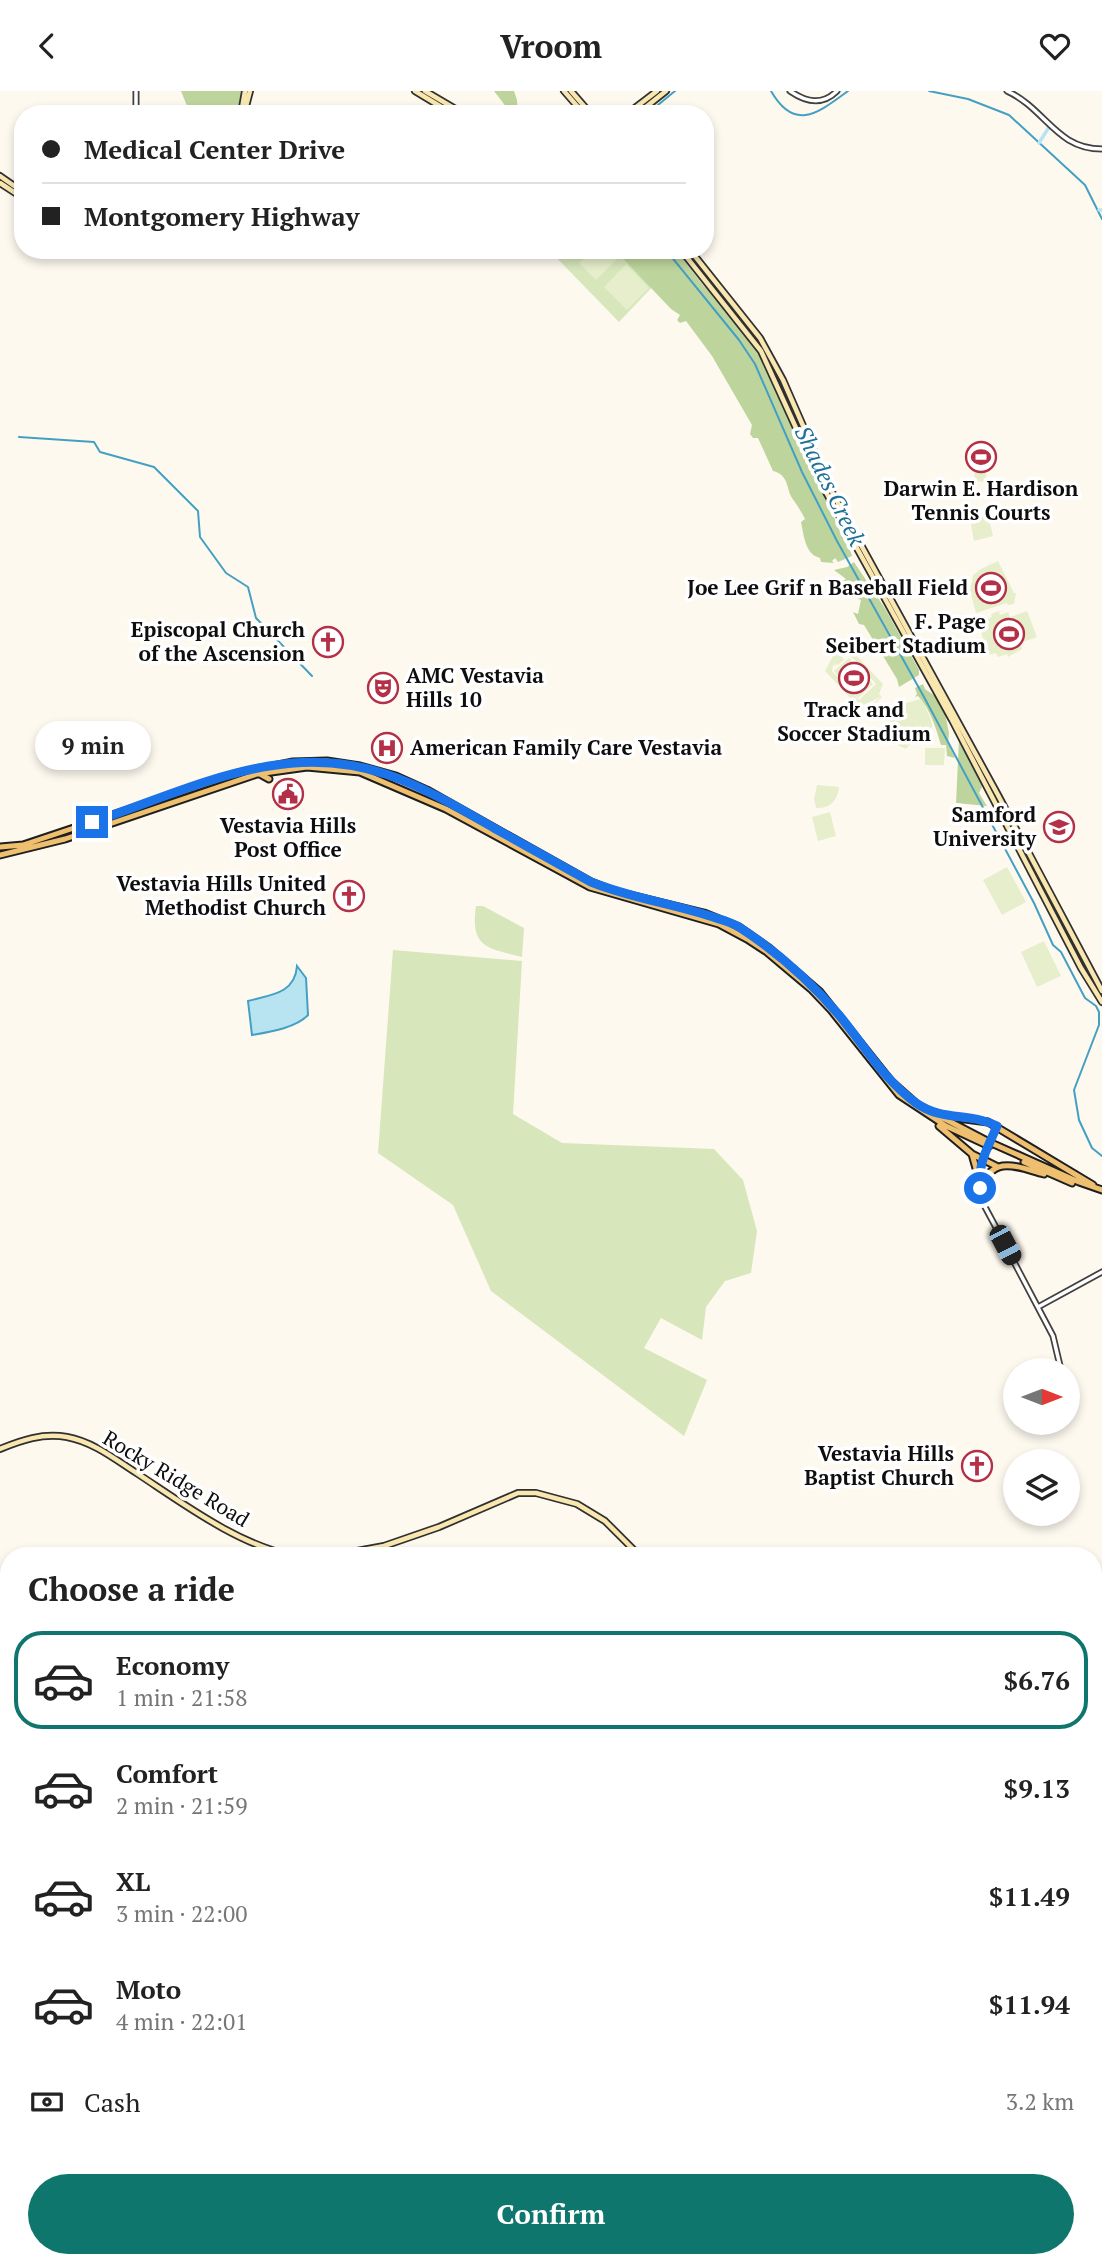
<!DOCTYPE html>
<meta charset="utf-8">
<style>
:root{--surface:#fff;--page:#f2f2f2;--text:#222;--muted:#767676;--line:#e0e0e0;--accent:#0f766e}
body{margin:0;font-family:"PT Serif",serif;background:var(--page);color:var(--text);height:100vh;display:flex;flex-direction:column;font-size:26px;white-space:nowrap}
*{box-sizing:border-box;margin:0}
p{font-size:23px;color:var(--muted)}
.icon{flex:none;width:38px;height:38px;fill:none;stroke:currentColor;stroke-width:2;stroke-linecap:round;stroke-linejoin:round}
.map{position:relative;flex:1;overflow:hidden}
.side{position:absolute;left:0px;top:1456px;width:1102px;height:721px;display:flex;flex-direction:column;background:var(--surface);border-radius:28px 28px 0 0;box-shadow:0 4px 10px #0003}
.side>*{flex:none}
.guide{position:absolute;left:14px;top:14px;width:700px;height:154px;border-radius:28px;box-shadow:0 4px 10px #0003;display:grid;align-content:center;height:154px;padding:0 28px;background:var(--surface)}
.needle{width:46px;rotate:90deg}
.tools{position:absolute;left:1003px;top:1267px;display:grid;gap:14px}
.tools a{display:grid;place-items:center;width:77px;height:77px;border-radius:50%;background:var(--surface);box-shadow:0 4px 10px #0003;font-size:35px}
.end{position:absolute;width:32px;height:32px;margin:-16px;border:9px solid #1a73e8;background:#fff;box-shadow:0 0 0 4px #fff}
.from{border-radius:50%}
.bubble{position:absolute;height:49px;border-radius:24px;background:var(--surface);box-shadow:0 4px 10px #0003;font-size:23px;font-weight:700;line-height:49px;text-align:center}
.car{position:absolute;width:21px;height:42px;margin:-21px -10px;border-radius:9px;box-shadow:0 0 5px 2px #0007;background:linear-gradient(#222 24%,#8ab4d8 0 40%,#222 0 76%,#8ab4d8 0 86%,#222 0)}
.guide b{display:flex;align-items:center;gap:24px;height:66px;font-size:26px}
.guide b+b{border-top:2px solid var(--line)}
.guide i{width:18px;height:18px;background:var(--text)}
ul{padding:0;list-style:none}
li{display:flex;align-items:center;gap:21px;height:98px;margin:0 14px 10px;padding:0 14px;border:4px solid transparent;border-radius:28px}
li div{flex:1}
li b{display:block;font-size:26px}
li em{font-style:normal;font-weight:700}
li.selected{border-color:var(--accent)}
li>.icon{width:63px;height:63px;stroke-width:1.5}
h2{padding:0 28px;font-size:32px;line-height:84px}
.pay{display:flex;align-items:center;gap:18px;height:77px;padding:0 28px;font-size:26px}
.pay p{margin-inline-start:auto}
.button{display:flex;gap:14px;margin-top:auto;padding:14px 28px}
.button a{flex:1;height:80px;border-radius:42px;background:var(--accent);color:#fff;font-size:28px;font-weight:700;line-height:80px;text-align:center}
header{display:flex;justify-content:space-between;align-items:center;height:91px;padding:0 28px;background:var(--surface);font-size:32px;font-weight:700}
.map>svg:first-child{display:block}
.green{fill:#d7e6bb}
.forest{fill:#bdd59c}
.pitch{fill:#e6eecc;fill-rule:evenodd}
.water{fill:#b8e3f1;stroke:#44a0c3;stroke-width:2}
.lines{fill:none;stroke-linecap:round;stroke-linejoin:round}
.stream{stroke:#44a0c3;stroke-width:2}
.canal{stroke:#b8e3f1;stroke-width:3.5}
.tertiary-casing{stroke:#414141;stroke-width:7}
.secondary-casing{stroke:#303030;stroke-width:8}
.primary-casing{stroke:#1f1f1f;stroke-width:9}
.trunk-casing{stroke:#1f1f1f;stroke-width:9}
.tertiary{stroke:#fff;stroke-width:3.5}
.secondary{stroke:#f9e7af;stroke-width:4.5}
.primary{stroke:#eebf6f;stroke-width:5}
.trunk{stroke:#eca768;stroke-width:5}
.tertiary-bridge-casing{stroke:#414141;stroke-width:7;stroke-linecap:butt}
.tertiary-bridge{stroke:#fff;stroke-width:3.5}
.route{stroke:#1a73e8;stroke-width:9}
.labels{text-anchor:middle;stroke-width:7;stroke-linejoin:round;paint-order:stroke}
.poi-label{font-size:21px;font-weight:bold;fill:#0e0e0e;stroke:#fff;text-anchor:end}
.street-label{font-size:21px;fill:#0e0e0e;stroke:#fff}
.water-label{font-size:23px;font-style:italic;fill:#207196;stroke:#fff}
</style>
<header><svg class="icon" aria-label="back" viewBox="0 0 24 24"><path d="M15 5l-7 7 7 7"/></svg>Vroom<svg class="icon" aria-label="heart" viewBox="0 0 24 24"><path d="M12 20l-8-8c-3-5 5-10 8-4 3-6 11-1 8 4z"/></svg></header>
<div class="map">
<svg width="1102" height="2177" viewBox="0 0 1102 2177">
<rect width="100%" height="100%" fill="#fef9ef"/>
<path class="green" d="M 549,159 L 618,159 L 653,195 L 619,231 Z
M 476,815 L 483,815 L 524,837 L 522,866 C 487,857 470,857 476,815 Z
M 393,859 L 522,870 L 513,1023 L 562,1052 L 714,1058 L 743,1089 L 757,1140 L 751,1182 L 725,1190 L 706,1216 L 702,1249 L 661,1227 L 644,1257 L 707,1289 L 684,1345 L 491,1200 L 453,1114 L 378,1062 Z"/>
<path class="forest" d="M 181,0 L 241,0 L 238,23 L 205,23 L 202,17 L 189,20 Z
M 494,0 L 514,0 L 517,9 L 518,23 L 507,23 L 507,17 Z
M 615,159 L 676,159 L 703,194 L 723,213 L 760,264 L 782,308 L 838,435 C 841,447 849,453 852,465 L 838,471 L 835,467 L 832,470 L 834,472 L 821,471 L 820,467 C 805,463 804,445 801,431 L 805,428 C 801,420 797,414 792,407 C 786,397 789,384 773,380 L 758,347 L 753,347 L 750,343 L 752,334 L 712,265 L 686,230 L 680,232 L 677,229 L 680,224 L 671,218 Z
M 854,471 L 886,519 L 919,579 L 919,584 L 899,596 L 897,588 L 864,534 L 859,533 L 853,521 L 858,523 L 861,509 L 856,507 L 855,503 L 852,506 L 847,504 L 843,490 L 846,488 L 834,479 L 847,476 Z
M 923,593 L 925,598 L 935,605 L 945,622 L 949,642 L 948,652 L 955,667 L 947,665 L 946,654 L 941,654 C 936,638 931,619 918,605 L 915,606 L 917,603 L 915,597 Z
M 959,649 L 981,690 L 982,696 L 979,702 L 987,715 L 956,712 Z"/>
<path class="pitch" d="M 593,159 L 613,159 L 619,166 L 596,189 L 579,172 Z
M 626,173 L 649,197 L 627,219 L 604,196 Z
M 976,357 L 987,359 L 986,391 L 974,390 Z
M 988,424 L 993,445 L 974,450 L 971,434 L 978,427 Z
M 998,470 L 1014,502 L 1016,502 L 1014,513 L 1008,514 L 1007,512 L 976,522 L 970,500 L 973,484 L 981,478 Z
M 999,520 L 1000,524 L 1008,521 L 1010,526 L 1027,520 L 1037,546 L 1020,552 L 1022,558 L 1008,566 L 1007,563 L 998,566 L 996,562 L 988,564 L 980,537 L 986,535 L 984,529 L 992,526 L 991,523 Z
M 849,557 L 883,593 L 879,603 L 882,606 L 864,622 L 880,606 L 859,616 L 825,580 L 833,565 ZM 845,564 L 853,567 L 876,593 L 859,609 L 832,580 L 833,574 L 837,575 L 834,572 L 838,574 L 844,569 L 841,565 Z
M 849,567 L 873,593 L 858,607 L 834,580 Z
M 921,608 C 944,649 927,634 906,658 L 899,655 L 887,627 L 887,622 L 903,613 Z
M 925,657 L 945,657 L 944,674 L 925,674 Z
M 817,694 L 839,696 C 838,710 829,718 816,717 L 814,708 Z
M 830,721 L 836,745 L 818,750 L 812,726 Z
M 1007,776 L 1026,811 L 1002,824 L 983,789 Z
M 1044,850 L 1061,885 L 1037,896 L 1021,861 Z"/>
<path class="water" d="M 297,875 L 306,887 L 308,924 C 296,937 269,941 252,944 L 248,910 C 270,904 295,903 297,875 Z"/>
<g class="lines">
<path class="stream" d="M 771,0 C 795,42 819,21 848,0
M 929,0 L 968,8 L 1009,24 L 1085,94 L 1102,128
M 647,23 L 675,0
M 666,159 L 739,249 L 755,273 L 802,381 L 837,450 L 924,606 L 1034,812 L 1053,854 L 1061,861 L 1085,907 L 1096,915 L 1099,921 L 1099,934 L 1074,999 L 1079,1029 L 1092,1057 L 1102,1065
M 19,346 L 94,351 L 100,361 L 154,376 L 198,420 L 200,446 L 226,482 L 248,496 L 256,527 L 312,585
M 637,1459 L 648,1465
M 621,1465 L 626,1460 L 632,1459"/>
<path class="canal" d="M 1039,52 L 1049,36
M 1099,119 L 1102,119"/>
<g class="tertiary-casing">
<path id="tertiary" d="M 790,0 C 806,11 822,15 837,0
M 1007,0 C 1046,18 1056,58 1102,58
M 136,23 L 136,0
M 979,1084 L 985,1062
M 980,1095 L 985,1116 L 1014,1170
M 1014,1171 L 1053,1245 L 1061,1279
M 1038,1216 L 1102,1181
M 0,2112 L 9,2122
M 45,2168 L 52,2177
M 748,2168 L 750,2177
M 900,2177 L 900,2168"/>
</g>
<g class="secondary-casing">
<path id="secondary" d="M 415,0 L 453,23
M 425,0 L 464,23
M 564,0 L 584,23
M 571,0 L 591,23
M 241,23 L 245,0
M 244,23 L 250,0
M 627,23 L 657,0
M 637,23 L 666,0
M 0,85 L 23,101
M 0,92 L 23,107
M 681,159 L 761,260 L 822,394 L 952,629 L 1081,877 L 1102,911
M 690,159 L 760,247 L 783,289 L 832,401 L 998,704 L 1102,900
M 0,1358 C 22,1349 42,1342 67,1346 C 94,1351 116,1369 138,1383 C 185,1414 239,1454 294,1465
M 330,1465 L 384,1455 L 439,1436 L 518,1402 L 536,1402 L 577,1413 L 605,1430 L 640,1465"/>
</g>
<g class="primary-casing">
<path id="primary" d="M 260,683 L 269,688
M 0,756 L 23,754 L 238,682 L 293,671 L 327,670 L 360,675 L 396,685 L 427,699 L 591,791 L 614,800 L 704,822 L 739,836 L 769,857 L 820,901 L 891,990 L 918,1014 L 989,1051 L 1079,1091 L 1102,1099
M 0,764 L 65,748 L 257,683 L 307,676 L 360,681 L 446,718 L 590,796 L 719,833 L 747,848 L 767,861 L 811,898 L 831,919 L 899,1004 L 946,1035 L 989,1055
M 942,1025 L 988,1031 L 1093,1094
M 939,1035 L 972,1063 L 996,1075
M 972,1063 L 979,1088
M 1024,1071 L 1072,1092
M 980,1097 C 994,1063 1017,1076 1044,1083"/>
</g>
<g class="trunk-casing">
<path id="trunk" d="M 1094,1744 L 1102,1743
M 1094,1748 L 1102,1748
M 595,2177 L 605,2168
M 604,2177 L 614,2168"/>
</g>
<use href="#tertiary" class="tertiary"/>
<use href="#secondary" class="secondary"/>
<use href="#primary" class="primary"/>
<use href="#trunk" class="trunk"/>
<g class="tertiary-bridge-casing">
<path id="tertiary-bridge" d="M 985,1062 L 993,1043"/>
</g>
<use href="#tertiary-bridge" class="tertiary-bridge"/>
</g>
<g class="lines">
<path class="route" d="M 92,731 C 150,712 208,685 269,675 C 360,659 418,693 494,737 C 526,755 559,773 591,791 C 633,808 677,813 719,828 C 726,830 732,832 739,836 C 776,860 810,890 839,924 C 864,954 884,989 916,1012 C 943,1031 970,1021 997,1035 C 988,1056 977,1074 980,1097"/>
</g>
<defs>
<g id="stadium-ring" transform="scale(1.575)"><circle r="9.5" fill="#fff" stroke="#b33047" stroke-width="1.5"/><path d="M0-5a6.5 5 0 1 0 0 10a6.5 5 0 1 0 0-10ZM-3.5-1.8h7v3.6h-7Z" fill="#b33047"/></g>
<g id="church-ring" transform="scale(1.575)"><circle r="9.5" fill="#fff" stroke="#b33047" stroke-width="1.5"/><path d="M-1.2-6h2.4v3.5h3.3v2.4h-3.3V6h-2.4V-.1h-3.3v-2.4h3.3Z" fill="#b33047"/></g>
<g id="theatre-ring" transform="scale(1.575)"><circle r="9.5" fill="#fff" stroke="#b33047" stroke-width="1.5"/><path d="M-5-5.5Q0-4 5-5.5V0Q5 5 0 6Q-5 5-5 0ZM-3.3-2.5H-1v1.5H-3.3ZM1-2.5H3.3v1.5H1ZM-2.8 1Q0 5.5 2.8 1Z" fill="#b33047"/></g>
<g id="hospital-ring" transform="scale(1.575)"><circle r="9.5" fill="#fff" stroke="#b33047" stroke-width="1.5"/><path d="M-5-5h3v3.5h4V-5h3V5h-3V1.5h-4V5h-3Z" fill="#b33047"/></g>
<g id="civic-ring" transform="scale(1.575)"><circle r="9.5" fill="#fff" stroke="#b33047" stroke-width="1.5"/><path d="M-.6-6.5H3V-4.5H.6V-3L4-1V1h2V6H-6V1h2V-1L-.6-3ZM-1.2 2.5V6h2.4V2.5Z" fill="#b33047"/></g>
<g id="university-ring" transform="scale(1.575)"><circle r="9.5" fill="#fff" stroke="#b33047" stroke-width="1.5"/><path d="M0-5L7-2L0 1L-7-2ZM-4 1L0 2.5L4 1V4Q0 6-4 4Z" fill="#b33047"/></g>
</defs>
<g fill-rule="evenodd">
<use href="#stadium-ring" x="981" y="366"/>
<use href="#stadium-ring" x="991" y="497"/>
<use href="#stadium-ring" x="1009" y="543"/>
<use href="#church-ring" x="328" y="551"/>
<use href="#stadium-ring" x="854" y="587"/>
<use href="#theatre-ring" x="383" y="597"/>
<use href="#hospital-ring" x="387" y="657"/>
<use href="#civic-ring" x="288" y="703"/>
<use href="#university-ring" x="1059" y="736"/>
<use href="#church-ring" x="349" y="805"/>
<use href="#church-ring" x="977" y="1375"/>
</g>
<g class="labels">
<g class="poi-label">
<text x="981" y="405" text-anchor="middle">Darwin E. Hardison<tspan x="981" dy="24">Tennis Courts</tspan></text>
<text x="968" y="504">Joe Lee Grif n Baseball Field</text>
<text x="986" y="538">F. Page<tspan x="986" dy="24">Seibert Stadium</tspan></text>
<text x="305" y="546">Episcopal Church<tspan x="305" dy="24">of the Ascension</tspan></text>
<text x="406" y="592" text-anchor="start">AMC Vestavia<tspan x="406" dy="24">Hills 10</tspan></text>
<text x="854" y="626" text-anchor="middle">Track and<tspan x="854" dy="24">Soccer Stadium</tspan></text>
<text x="410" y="664" text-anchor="start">American Family Care Vestavia</text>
<text x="1036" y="731">Samford<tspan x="1036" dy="24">University</tspan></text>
<text x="288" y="742" text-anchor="middle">Vestavia Hills<tspan x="288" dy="24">Post Office</tspan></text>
<text x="326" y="800">Vestavia Hills United<tspan x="326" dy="24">Methodist Church</tspan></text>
<text x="954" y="1370">Vestavia Hills<tspan x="954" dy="24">Baptist Church</tspan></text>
</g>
<g class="street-label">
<text transform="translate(176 1388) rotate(31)" y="7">Rocky Ridge Road</text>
</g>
<g class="water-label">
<text transform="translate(830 395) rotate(64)" y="8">Shades Creek</text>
</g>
</g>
</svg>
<div class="tools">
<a><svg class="needle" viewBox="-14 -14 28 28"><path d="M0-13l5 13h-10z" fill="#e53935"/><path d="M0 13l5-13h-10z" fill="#767676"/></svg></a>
<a><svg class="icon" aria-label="layers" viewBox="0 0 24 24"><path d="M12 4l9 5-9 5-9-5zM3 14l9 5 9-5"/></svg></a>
</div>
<i class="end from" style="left:980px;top:1097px"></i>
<i class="end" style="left:92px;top:731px"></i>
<div class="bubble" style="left:35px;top:630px;width:116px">9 min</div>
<i class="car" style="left:1005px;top:1154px;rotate:152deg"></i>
<div class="guide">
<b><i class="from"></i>Medical Center Drive</b>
<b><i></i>Montgomery Highway</b>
</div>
<section class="side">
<h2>Choose a ride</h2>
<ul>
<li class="selected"><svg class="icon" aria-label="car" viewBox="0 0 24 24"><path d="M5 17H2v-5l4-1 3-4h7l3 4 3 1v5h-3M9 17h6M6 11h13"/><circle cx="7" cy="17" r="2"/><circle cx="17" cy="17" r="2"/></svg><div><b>Economy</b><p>1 min · 21:58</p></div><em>$6.76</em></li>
<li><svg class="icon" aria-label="car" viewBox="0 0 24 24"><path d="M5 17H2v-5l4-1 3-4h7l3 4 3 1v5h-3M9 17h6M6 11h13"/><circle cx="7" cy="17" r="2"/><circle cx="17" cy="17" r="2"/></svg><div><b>Comfort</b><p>2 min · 21:59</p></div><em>$9.13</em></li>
<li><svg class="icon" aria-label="car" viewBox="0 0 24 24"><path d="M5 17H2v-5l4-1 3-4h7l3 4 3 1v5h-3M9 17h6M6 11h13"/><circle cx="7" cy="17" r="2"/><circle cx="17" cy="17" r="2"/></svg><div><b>XL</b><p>3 min · 22:00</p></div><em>$11.49</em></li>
<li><svg class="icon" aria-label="car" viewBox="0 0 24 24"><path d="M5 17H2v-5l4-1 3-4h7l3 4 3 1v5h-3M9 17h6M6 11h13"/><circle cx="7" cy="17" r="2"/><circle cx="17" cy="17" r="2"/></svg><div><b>Moto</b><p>4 min · 22:01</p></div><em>$11.94</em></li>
</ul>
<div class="pay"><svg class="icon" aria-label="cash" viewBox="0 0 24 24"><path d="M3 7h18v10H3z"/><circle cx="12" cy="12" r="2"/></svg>Cash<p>3.2 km</p></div>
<div class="button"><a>Confirm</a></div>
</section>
</div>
